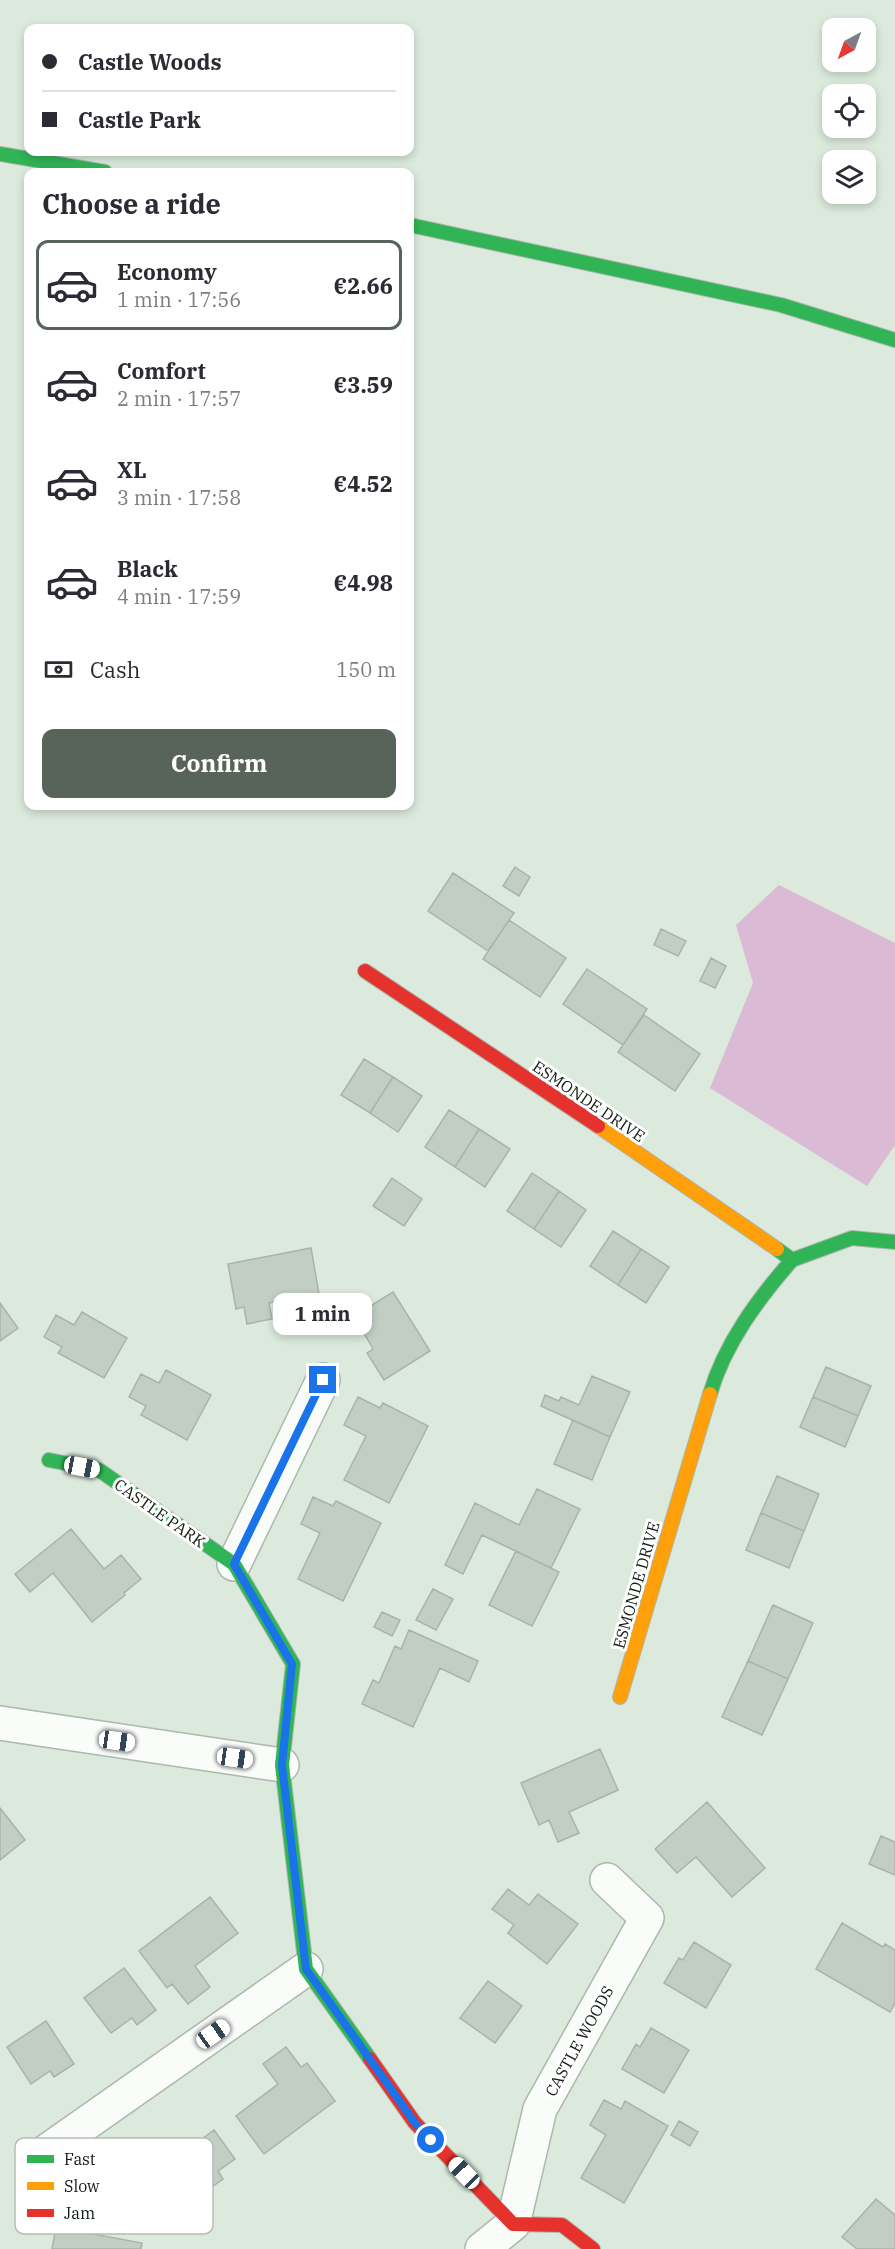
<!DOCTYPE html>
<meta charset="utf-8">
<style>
:root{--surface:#fff;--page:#f7f7f7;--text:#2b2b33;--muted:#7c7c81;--line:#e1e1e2;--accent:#58635a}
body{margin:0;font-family:"IBM Plex Serif",serif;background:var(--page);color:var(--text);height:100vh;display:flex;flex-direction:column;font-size:22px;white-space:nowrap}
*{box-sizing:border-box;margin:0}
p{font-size:20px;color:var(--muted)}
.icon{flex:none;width:33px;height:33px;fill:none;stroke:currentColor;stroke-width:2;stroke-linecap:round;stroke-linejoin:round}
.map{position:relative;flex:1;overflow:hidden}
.side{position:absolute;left:24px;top:168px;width:390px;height:642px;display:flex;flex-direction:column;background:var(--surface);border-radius:12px;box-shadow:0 3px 9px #0003}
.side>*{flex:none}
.top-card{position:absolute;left:24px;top:24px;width:390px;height:132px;border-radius:12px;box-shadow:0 3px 9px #0003;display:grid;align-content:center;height:132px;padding:0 18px;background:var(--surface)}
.needle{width:39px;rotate:221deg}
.fabs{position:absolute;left:822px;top:18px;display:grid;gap:12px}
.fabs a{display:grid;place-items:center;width:54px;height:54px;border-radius:12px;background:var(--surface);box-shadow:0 3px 9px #0003;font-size:30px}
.end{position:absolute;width:27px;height:27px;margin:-14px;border:8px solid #1a73e8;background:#fff;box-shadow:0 0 0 3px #fff}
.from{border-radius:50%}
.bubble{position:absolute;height:42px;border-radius:12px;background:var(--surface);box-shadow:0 3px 9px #0003;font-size:20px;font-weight:700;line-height:42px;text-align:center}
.car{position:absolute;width:18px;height:36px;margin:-18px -9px;border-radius:8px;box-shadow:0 0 4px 2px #0007;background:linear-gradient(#fff 24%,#345 0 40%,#fff 0 76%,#345 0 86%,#fff 0)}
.top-card b{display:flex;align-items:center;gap:21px;height:57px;font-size:22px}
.top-card b+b{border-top:2px solid var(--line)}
.top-card i{width:15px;height:15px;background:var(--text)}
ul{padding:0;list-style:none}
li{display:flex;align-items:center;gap:18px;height:90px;margin:0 12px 9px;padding:0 6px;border:3px solid transparent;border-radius:12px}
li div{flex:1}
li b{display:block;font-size:22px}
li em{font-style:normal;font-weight:700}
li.current{border-color:var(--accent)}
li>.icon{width:54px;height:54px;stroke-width:1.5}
h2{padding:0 18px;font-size:27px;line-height:72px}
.pay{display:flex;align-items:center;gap:15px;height:66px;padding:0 18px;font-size:22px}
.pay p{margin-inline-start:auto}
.cta{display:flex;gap:12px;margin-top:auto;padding:12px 18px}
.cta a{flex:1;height:69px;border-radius:12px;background:var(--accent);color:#fff;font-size:24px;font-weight:700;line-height:69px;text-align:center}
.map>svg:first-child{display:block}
.forest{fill:#dabad5}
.building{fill:#c2cec4;stroke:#a8b4aa;stroke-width:1.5}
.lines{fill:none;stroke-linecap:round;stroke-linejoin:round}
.street-casing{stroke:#acb7ad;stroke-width:36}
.fast-casing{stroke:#acb7ad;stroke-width:16}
.slow-casing{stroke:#acb7ad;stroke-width:16}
.jam-casing{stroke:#acb7ad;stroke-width:16}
.street{stroke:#fafcfa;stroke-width:33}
.fast{stroke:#30b455;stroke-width:14}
.slow{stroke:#ff9f0a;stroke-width:14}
.jam{stroke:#e5322d;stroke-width:14}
.route{stroke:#1a73e8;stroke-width:8}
.labels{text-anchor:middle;stroke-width:6;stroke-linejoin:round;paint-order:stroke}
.street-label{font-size:16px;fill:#121b13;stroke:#fff}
.key{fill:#fff;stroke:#b8bbb8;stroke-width:1.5}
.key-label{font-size:16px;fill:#121b13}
</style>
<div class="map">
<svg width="895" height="2249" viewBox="0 0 895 2249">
<rect width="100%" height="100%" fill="#dbeadd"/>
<path class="forest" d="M 779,885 L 895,943 L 895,1145 L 867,1186 L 710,1088 L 753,983 L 736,925 Z"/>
<path class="building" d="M 515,867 L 530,877 L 519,896 L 503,886 Z
M 453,873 L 514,913 L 488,951 L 428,911 Z
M 509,920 L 566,958 L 540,997 L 483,959 Z
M 661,929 L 686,941 L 678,956 L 654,945 Z
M 711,958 L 726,966 L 715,988 L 700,981 Z
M 587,969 L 647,1009 L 623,1045 L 563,1004 Z
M 644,1015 L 700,1054 L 675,1091 L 618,1052 Z
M 364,1059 L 393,1077 L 370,1113 L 341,1095 Z
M 393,1077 L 422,1096 L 398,1132 L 370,1113 Z
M 449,1110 L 479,1129 L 455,1167 L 425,1147 Z
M 479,1129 L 510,1149 L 485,1187 L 455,1167 Z
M 532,1173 L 559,1191 L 534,1229 L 507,1211 Z
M 392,1178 L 422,1199 L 404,1226 L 373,1206 Z
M 559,1191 L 586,1210 L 561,1247 L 534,1229 Z
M 613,1231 L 641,1249 L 618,1285 L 590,1266 Z
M 311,1248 L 319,1294 L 269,1303 L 272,1319 L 247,1324 L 244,1307 L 236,1309 L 228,1264 Z
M 641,1249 L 669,1267 L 646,1303 L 618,1285 Z
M 393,1292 L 430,1351 L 384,1380 L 367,1353 L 373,1349 L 354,1316 Z
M 0,1303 L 18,1328 L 0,1341 Z
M 82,1312 L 127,1338 L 104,1378 L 58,1353 L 62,1347 L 44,1337 L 56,1315 L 74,1325 Z
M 826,1367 L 871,1386 L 858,1416 L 813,1397 Z
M 166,1370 L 211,1395 L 187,1440 L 141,1415 L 146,1406 L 129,1397 L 141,1374 L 159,1383 Z
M 592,1376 L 630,1392 L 610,1437 L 541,1406 L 545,1395 L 559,1401 L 561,1397 L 579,1405 Z
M 358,1397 L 380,1408 L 383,1403 L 428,1426 L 389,1503 L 344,1480 L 366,1436 L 344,1425 Z
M 813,1397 L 858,1416 L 845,1447 L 800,1427 Z
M 573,1420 L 610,1437 L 592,1480 L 554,1464 Z
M 777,1476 L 819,1494 L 804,1531 L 761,1513 Z
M 537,1489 L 580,1509 L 551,1568 L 482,1535 L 463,1574 L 445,1565 L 475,1503 L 519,1525 Z
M 313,1497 L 333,1506 L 336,1501 L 381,1523 L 343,1601 L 298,1579 L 320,1533 L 301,1524 Z
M 761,1513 L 804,1531 L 789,1568 L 746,1550 Z
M 71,1529 L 104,1569 L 121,1555 L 141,1579 L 124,1593 L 125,1595 L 92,1622 L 53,1573 L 30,1592 L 15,1574 Z
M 516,1551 L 559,1572 L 532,1626 L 489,1605 Z
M 433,1589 L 453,1599 L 436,1630 L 416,1620 Z
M 773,1605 L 813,1623 L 788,1679 L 748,1661 Z
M 382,1612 L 400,1620 L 392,1636 L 374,1627 Z
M 409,1630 L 478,1661 L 469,1682 L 440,1668 L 413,1727 L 362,1704 L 373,1680 L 379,1683 L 395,1646 L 401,1649 Z
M 748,1661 L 788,1679 L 762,1735 L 722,1717 Z
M 600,1749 L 618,1790 L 569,1812 L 579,1833 L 558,1842 L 549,1820 L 539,1825 L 521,1783 Z
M 707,1802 L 765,1868 L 732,1897 L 696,1857 L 677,1873 L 655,1849 Z
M 0,1808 L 25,1840 L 0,1860 Z
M 881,1836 L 895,1842 L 895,1875 L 869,1864 Z
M 508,1889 L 529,1905 L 538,1894 L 578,1924 L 547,1964 L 508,1933 L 514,1925 L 492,1909 Z
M 210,1897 L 238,1933 L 195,1966 L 210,1987 L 188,2004 L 172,1984 L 167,1988 L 139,1951 Z
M 842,1923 L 883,1947 L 885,1944 L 895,1950 L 895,2003 L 890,2012 L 816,1969 Z
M 694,1942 L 731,1965 L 706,2008 L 664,1983 L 679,1958 L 683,1960 Z
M 124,1968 L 156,2010 L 137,2025 L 132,2018 L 111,2033 L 84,1998 Z
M 488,1981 L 522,2006 L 495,2043 L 460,2018 Z
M 46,2021 L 74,2064 L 54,2077 L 50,2071 L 31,2084 L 7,2047 Z
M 651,2028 L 689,2050 L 664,2093 L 622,2069 L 636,2044 L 640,2047 Z
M 286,2047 L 301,2067 L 307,2063 L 335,2101 L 264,2154 L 236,2116 L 278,2084 L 263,2064 Z
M 604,2100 L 621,2109 L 625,2101 L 668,2126 L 624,2203 L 581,2178 L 606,2135 L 590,2125 Z
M 679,2121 L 698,2132 L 690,2146 L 671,2135 Z
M 214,2130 L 235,2159 L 218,2171 L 223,2179 L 184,2207 L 155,2167 L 180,2149 L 183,2153 Z
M 876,2199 L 895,2215 L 895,2249 L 857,2249 L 842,2237 Z
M 56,2227 L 142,2243 L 141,2249 L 52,2249 Z"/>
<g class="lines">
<g class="street-casing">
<path id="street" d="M 234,1564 L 323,1380
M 0,1723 L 282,1765
M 44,2153 L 306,1969
M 482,2249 L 513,2224 L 540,2109 L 647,1918 L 607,1880"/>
</g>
<g class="fast-casing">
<path id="fast" d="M 0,154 L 105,172
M 410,225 L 781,305 L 895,340
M 777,1249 L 792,1260 L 852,1238 L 895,1242
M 710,1394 C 725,1343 758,1299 792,1260
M 49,1460 L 99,1470 L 234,1564 L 293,1664 L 282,1765 L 306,1969 L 370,2059"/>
</g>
<g class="slow-casing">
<path id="slow" d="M 598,1126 L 777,1249
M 620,1697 L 710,1394"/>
</g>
<g class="jam-casing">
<path id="jam" d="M 365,971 L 598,1126
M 370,2059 L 415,2123 L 513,2224 L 562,2225 L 593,2249"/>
</g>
<use href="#street" class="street"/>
<use href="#fast" class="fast"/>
<use href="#slow" class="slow"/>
<use href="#jam" class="jam"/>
</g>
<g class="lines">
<path class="route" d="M 323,1380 L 234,1564 L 292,1664 L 282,1765 L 306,1969 L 415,2123 L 431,2140"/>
</g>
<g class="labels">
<g class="street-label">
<text transform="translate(589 1101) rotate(34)" y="6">ESMONDE DRIVE</text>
<text transform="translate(160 1513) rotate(35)" y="6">CASTLE PARK</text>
<text transform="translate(636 1585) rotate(-74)" y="6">ESMONDE DRIVE</text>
<text transform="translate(579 2041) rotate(-61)" y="6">CASTLE WOODS</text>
</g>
</g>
<rect x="15" y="2138" width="198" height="96" rx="9" class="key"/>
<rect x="27" y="2155" width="27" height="8" fill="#30b455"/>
<rect x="27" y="2182" width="27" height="8" fill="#ff9f0a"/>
<rect x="27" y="2209" width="27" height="8" fill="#e5322d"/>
<g class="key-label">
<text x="64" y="2165">Fast</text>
<text x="64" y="2192">Slow</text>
<text x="64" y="2219">Jam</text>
</g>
</svg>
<div class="fabs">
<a><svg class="needle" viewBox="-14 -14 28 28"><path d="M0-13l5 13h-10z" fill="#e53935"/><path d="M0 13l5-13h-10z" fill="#7c7c81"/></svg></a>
<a><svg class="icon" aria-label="locate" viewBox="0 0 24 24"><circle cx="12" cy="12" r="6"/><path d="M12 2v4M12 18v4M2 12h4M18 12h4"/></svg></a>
<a><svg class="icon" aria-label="layers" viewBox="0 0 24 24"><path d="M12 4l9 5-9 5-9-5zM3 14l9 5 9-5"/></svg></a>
</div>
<i class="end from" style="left:431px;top:2140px"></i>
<i class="end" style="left:323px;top:1380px"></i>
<div class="bubble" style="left:273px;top:1293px;width:99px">1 min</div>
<i class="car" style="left:82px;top:1467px;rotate:101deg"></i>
<i class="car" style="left:117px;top:1741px;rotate:98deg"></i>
<i class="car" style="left:235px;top:1758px;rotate:98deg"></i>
<i class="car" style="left:213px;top:2034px;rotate:55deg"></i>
<i class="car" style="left:464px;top:2173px;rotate:316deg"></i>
<div class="top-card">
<b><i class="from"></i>Castle Woods</b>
<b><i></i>Castle Park</b>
</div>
<section class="side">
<h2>Choose a ride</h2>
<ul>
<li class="current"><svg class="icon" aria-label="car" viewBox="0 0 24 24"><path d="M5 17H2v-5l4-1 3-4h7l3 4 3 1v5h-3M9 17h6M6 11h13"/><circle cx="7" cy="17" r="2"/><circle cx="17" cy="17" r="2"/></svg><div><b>Economy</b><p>1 min · 17:56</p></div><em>€2.66</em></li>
<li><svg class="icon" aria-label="car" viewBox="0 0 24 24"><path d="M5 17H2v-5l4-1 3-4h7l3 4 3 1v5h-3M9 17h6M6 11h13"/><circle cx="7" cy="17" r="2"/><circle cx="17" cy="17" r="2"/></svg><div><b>Comfort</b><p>2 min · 17:57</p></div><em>€3.59</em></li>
<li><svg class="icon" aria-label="car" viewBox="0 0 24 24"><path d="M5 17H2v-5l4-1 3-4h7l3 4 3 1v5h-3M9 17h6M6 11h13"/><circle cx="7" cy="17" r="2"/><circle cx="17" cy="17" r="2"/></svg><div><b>XL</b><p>3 min · 17:58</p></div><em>€4.52</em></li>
<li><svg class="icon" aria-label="car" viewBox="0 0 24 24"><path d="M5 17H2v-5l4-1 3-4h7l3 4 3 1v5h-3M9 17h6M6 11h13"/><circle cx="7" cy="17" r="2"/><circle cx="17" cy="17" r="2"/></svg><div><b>Black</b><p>4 min · 17:59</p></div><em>€4.98</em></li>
</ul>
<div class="pay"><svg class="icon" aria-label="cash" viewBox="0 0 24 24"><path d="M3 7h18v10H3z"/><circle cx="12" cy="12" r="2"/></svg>Cash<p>150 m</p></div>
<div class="cta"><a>Confirm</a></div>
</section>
</div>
